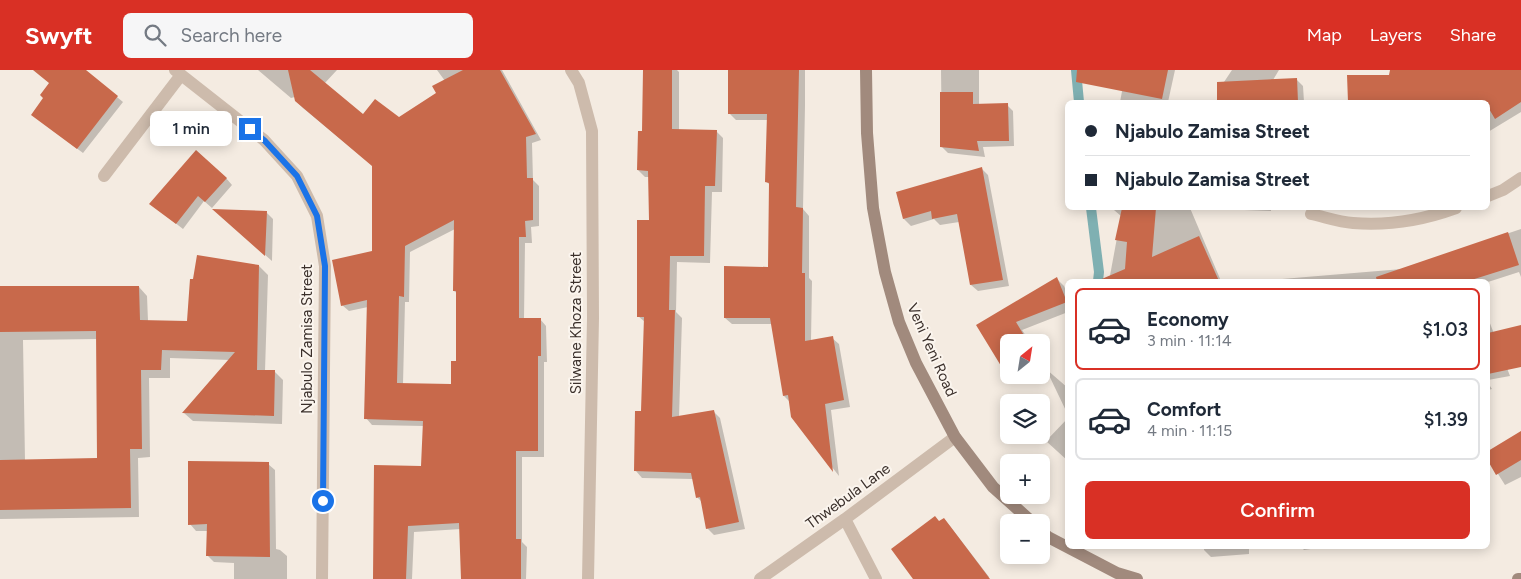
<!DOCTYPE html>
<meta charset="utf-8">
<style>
:root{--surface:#fff;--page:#f6f6f7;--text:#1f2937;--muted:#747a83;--line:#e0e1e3;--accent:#d93025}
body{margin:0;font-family:Figtree,sans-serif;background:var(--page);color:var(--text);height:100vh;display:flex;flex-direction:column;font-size:19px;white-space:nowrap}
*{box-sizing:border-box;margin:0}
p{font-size:16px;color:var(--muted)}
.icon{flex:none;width:28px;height:28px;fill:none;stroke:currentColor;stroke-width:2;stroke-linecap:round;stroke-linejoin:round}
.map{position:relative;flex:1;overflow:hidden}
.side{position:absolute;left:1065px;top:209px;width:425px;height:270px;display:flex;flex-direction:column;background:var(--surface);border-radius:8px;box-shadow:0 2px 12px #0003}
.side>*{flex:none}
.banner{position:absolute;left:1065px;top:30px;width:425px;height:110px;border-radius:8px;box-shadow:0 2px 12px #0003;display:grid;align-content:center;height:110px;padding:0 20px;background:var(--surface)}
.needle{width:32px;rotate:30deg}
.controls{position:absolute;left:1000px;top:264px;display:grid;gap:10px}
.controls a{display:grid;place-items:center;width:50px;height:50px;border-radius:8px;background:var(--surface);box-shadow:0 2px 12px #0003;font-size:25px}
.end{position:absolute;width:22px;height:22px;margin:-11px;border:6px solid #1a73e8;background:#fff;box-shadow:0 0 0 2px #fff}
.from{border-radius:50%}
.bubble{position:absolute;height:35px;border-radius:8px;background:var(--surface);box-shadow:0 2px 12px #0003;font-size:16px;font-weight:600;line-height:35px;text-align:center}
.banner b{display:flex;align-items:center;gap:18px;height:48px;font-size:19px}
.banner b+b{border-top:1px solid var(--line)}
.banner i{width:12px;height:12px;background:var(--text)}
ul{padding:9px 0 0;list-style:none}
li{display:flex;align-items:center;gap:15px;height:82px;margin:0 10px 8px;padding:0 10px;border:2px solid var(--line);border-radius:8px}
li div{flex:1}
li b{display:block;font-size:19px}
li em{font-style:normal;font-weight:600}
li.active{border-color:var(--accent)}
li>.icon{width:45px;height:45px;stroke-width:1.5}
.button{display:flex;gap:10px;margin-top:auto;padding:10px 20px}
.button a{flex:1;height:58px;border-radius:8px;background:var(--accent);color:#fff;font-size:20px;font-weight:600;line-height:58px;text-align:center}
header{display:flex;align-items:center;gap:30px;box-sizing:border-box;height:70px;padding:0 25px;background:var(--accent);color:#fff}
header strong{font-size:24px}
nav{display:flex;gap:28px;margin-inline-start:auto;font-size:18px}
.search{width:350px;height:45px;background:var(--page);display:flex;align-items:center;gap:12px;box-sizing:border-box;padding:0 18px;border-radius:8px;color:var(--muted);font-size:19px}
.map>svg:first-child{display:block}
.shadow{fill:#0003;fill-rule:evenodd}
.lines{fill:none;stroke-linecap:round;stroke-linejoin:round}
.stream{stroke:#7fb0b2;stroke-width:10}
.building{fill:#c8694b;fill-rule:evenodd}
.lane{stroke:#cdbbac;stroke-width:12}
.street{stroke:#cdbbac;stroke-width:12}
.secondary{stroke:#a18a7d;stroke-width:12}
.route{stroke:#1a73e8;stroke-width:6}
.labels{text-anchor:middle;stroke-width:4;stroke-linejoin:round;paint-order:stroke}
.street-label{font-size:15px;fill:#3b302b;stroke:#fbf5ee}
</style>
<header>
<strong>Swyft</strong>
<div class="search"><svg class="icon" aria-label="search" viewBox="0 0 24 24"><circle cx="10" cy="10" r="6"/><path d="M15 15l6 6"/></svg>Search here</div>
<nav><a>Map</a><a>Layers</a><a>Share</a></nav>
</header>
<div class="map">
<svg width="1521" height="509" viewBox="0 0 1521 509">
<rect width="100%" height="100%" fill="#f4ebe1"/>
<path class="shadow" d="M 34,0 L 84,0 L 123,32 L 83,83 L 39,50 L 45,28 L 51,14 Z
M 258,0 L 337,0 L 324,14 L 363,45 L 399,49 L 437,23 L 445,11 L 437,0 L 502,0 L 541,70 L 532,73 L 533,110 L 539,116 L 539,156 L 531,157 L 532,173 L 525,173 L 524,249 L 540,249 L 546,256 L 547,292 L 544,292 L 544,387 L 522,387 L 522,472 L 527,477 L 526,509 L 462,509 L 461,459 L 414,462 L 412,509 L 374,509 L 423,397 L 424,356 L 372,355 L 366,348 L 368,237 L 349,241 L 342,235 L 373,182 L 373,96 L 303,38 L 296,31 L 295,27 L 291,28 ZM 455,159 L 454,221 L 458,224 L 457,292 L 452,315 L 403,314 L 405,232 L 409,232 L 410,182 Z
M 645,0 L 677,0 L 679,2 L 679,60 L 716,61 L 723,68 L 722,122 L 712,122 L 710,193 L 677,192 L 676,242 L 682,248 L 679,347 L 713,341 L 720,348 L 745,459 L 714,465 L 707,458 L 702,432 L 697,427 L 693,409 L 642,408 L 636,401 L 642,343 L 645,252 L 638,246 L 650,152 L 649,107 L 645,107 L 638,100 L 643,62 Z
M 729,0 L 805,0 L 805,36 L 803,139 L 809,146 L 809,208 L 812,211 L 811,271 L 832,268 L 839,274 L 850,337 L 831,340 L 839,406 L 792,346 L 790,332 L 784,326 L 772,254 L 732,254 L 725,248 L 769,198 L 770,115 L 767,112 L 768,50 L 736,50 L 730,44 Z
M 941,0 L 979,0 L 979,35 L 1007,35 L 1013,41 L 1014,76 L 983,77 L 985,87 L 948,83 L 942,77 Z
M 1126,0 L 1175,0 L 1168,32 L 1120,32 Z
M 1232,0 L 1279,0 L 1273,10 L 1296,9 L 1303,16 L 1304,32 L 1254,32 L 1253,16 L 1224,12 Z
M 1440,0 L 1521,0 L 1521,42 L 1488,62 L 1488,32 L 1417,32 L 1406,6 Z
M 1349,6 L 1391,13 L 1391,32 L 1349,32 Z
M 982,99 L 988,105 L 1009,216 L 978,221 L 971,215 L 959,152 L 940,155 L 934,149 L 911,156 L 904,149 L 898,123 Z
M 226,108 L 232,115 L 212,138 L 204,131 L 183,159 L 151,134 Z
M 1115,138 L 1271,138 L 1271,141 L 1190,138 L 1221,211 L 1109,211 L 1121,146 L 1114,140 Z
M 266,142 L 273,149 L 272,191 L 221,146 Z
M 1521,159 L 1521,207 L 1519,202 L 1488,212 L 1281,211 L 1282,209 L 1402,199 Z
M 259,196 L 268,205 L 265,301 L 275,302 L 283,310 L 282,354 L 193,351 L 184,343 L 230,290 L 170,288 L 170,308 L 149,308 L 150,387 L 138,388 L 139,447 L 0,449 L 0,217 L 139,217 L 147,226 L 148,251 L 188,252 ZM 97,269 L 98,390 L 25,391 L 23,270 Z
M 1057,209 L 1064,216 L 1068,225 L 1068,242 L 1022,260 L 1030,272 L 1009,272 L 978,255 Z
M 1488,248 L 1510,306 L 1488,310 Z
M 1046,299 L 1068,318 L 1068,345 Z
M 1488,313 L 1492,319 L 1488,320 Z
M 1068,348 L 1068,391 L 1046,371 Z
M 1521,362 L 1521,407 L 1505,415 L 1488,388 L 1488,383 Z
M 268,394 L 275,400 L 276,479 L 280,480 L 287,486 L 287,509 L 234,509 L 234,493 L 214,492 L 208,486 L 208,461 L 196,461 L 190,454 Z
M 944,449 L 950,456 L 989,507 L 986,509 L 921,509 Z
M 1204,476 L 1249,476 L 1249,484 L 1211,487 L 1204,480 Z
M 1300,476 L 1331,476 L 1304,480 Z"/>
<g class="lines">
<path class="stream" d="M 1076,0 L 1079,32
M 1091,138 L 1099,202 L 1098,211"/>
</g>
<path class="building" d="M 33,0 L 86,0 L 118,26 L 77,79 L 31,45 L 43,28 L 40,25 L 49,13 Z
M 288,0 L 310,0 L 363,44 L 375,29 L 399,47 L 436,23 L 432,16 L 463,0 L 500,0 L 536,64 L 526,67 L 527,108 L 533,108 L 533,150 L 525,151 L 526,167 L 519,167 L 519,248 L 541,248 L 541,286 L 538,286 L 538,381 L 516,381 L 516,469 L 521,469 L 521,509 L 461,509 L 459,453 L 408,456 L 406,509 L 373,509 L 374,395 L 421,396 L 423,351 L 364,349 L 367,230 L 341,236 L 332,190 L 372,181 L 372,96 L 295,31 ZM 454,150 L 453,221 L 456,221 L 456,291 L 451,291 L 451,314 L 397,313 L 399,226 L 404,227 L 405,176 Z
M 643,0 L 672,0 L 672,59 L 717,60 L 715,116 L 705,116 L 704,186 L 670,186 L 669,240 L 675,240 L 672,347 L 714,340 L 739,452 L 706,459 L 700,427 L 696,428 L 691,403 L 634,401 L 635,341 L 641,341 L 644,247 L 637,247 L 637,150 L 649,150 L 648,101 L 637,100 L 638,61 L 642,61 Z
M 728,0 L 799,0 L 796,137 L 803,138 L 802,203 L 805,203 L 805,271 L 833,266 L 844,330 L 825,334 L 833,402 L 791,347 L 788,325 L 783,326 L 770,248 L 724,248 L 724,196 L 768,197 L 769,113 L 765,112 L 767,44 L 728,44 Z
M 1077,0 L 1168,0 L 1162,29 L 1076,12 Z
M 1390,0 L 1521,0 L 1521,32 L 1495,49 L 1488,37 L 1488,32 L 1348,32 L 1347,5 L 1389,5 Z
M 1297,8 L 1298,32 L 1217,32 L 1217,12 Z
M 940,22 L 973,22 L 973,34 L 1008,33 L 1009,71 L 977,71 L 979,81 L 940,77 Z
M 196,80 L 227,108 L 205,132 L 198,126 L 176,154 L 149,134 Z
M 982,97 L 1003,210 L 970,215 L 957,144 L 932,149 L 931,141 L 903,149 L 896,122 Z
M 1122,138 L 1156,138 L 1152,187 L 1199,166 L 1219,211 L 1097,211 L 1125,199 L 1127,172 L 1115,170 Z
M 212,139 L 267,141 L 265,186 Z
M 1508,162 L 1519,195 L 1468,211 L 1377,211 L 1376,207 Z
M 197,185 L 259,195 L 257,300 L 275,300 L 274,346 L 182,343 L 235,282 L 162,280 L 161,300 L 141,300 L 142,379 L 130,379 L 131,438 L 0,440 L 0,390 L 97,388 L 96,261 L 0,262 L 0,216 L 139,216 L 140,250 L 187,251 L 190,209 L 193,209 Z
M 1057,207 L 1067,232 L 1016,252 L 1028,272 L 1009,272 L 1009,309 L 976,255 Z
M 1521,255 L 1521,297 L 1488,304 L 1488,263 Z
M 1521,361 L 1521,390 L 1496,405 L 1488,391 L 1488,381 Z
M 188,391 L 269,392 L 270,487 L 206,486 L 207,454 L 188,455 Z
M 935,446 L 939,451 L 944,448 L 990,509 L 913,509 L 891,479 Z"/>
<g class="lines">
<path class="lane" d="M 104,106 L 181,5"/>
<path class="street" d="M 175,0 L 264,70 L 297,106 L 317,146 L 325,196 L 322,509
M 571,0 L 579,13 L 592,61 L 593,248 L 588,509
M 1488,126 L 1503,120 L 1521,108
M 1311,144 C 1325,147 1339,152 1353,153 C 1389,156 1423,150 1456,138
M 845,449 L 876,509
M 760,509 L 845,449 L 955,367"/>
<path class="secondary" d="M 866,0 L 867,63 L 873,138 L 885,202 L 899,252 L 916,293 L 955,367 L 993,417 L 1032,452
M 1041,461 L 1048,467 L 1117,503 L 1137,509
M 1518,509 L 1521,509"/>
</g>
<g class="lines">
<path class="route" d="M 250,59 L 264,70 L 297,106 L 317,146 L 325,196 L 323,431"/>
</g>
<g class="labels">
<g class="street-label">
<text transform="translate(576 253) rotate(-90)" y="5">Silwane Khoza Street</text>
<text transform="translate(307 269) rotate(-90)" y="5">Njabulo Zamisa Street</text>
<text transform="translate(932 280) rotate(66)" y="5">Veni Yeni Road</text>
<text transform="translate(848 426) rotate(-36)" y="5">Thwebula Lane</text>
</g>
</g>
</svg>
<div class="controls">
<a><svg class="needle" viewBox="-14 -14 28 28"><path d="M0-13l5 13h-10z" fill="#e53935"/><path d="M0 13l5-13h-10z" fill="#747a83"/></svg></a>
<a><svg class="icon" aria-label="layers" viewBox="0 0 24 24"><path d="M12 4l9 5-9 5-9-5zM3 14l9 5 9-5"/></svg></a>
<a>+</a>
<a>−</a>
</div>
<i class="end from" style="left:323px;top:431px"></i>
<i class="end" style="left:250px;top:59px"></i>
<div class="bubble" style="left:150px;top:41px;width:82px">1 min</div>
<div class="banner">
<b><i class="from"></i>Njabulo Zamisa Street</b>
<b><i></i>Njabulo Zamisa Street</b>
</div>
<section class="side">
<ul>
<li class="active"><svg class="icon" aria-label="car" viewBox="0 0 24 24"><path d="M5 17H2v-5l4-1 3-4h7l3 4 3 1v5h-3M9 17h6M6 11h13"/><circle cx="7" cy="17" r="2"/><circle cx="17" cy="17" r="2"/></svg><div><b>Economy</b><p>3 min · 11:14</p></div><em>$1.03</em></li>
<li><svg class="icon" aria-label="car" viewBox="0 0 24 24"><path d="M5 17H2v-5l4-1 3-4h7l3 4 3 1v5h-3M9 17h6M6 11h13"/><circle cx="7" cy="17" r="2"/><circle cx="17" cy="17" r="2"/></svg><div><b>Comfort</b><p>4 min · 11:15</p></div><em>$1.39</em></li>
</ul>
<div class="button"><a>Confirm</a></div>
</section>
</div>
